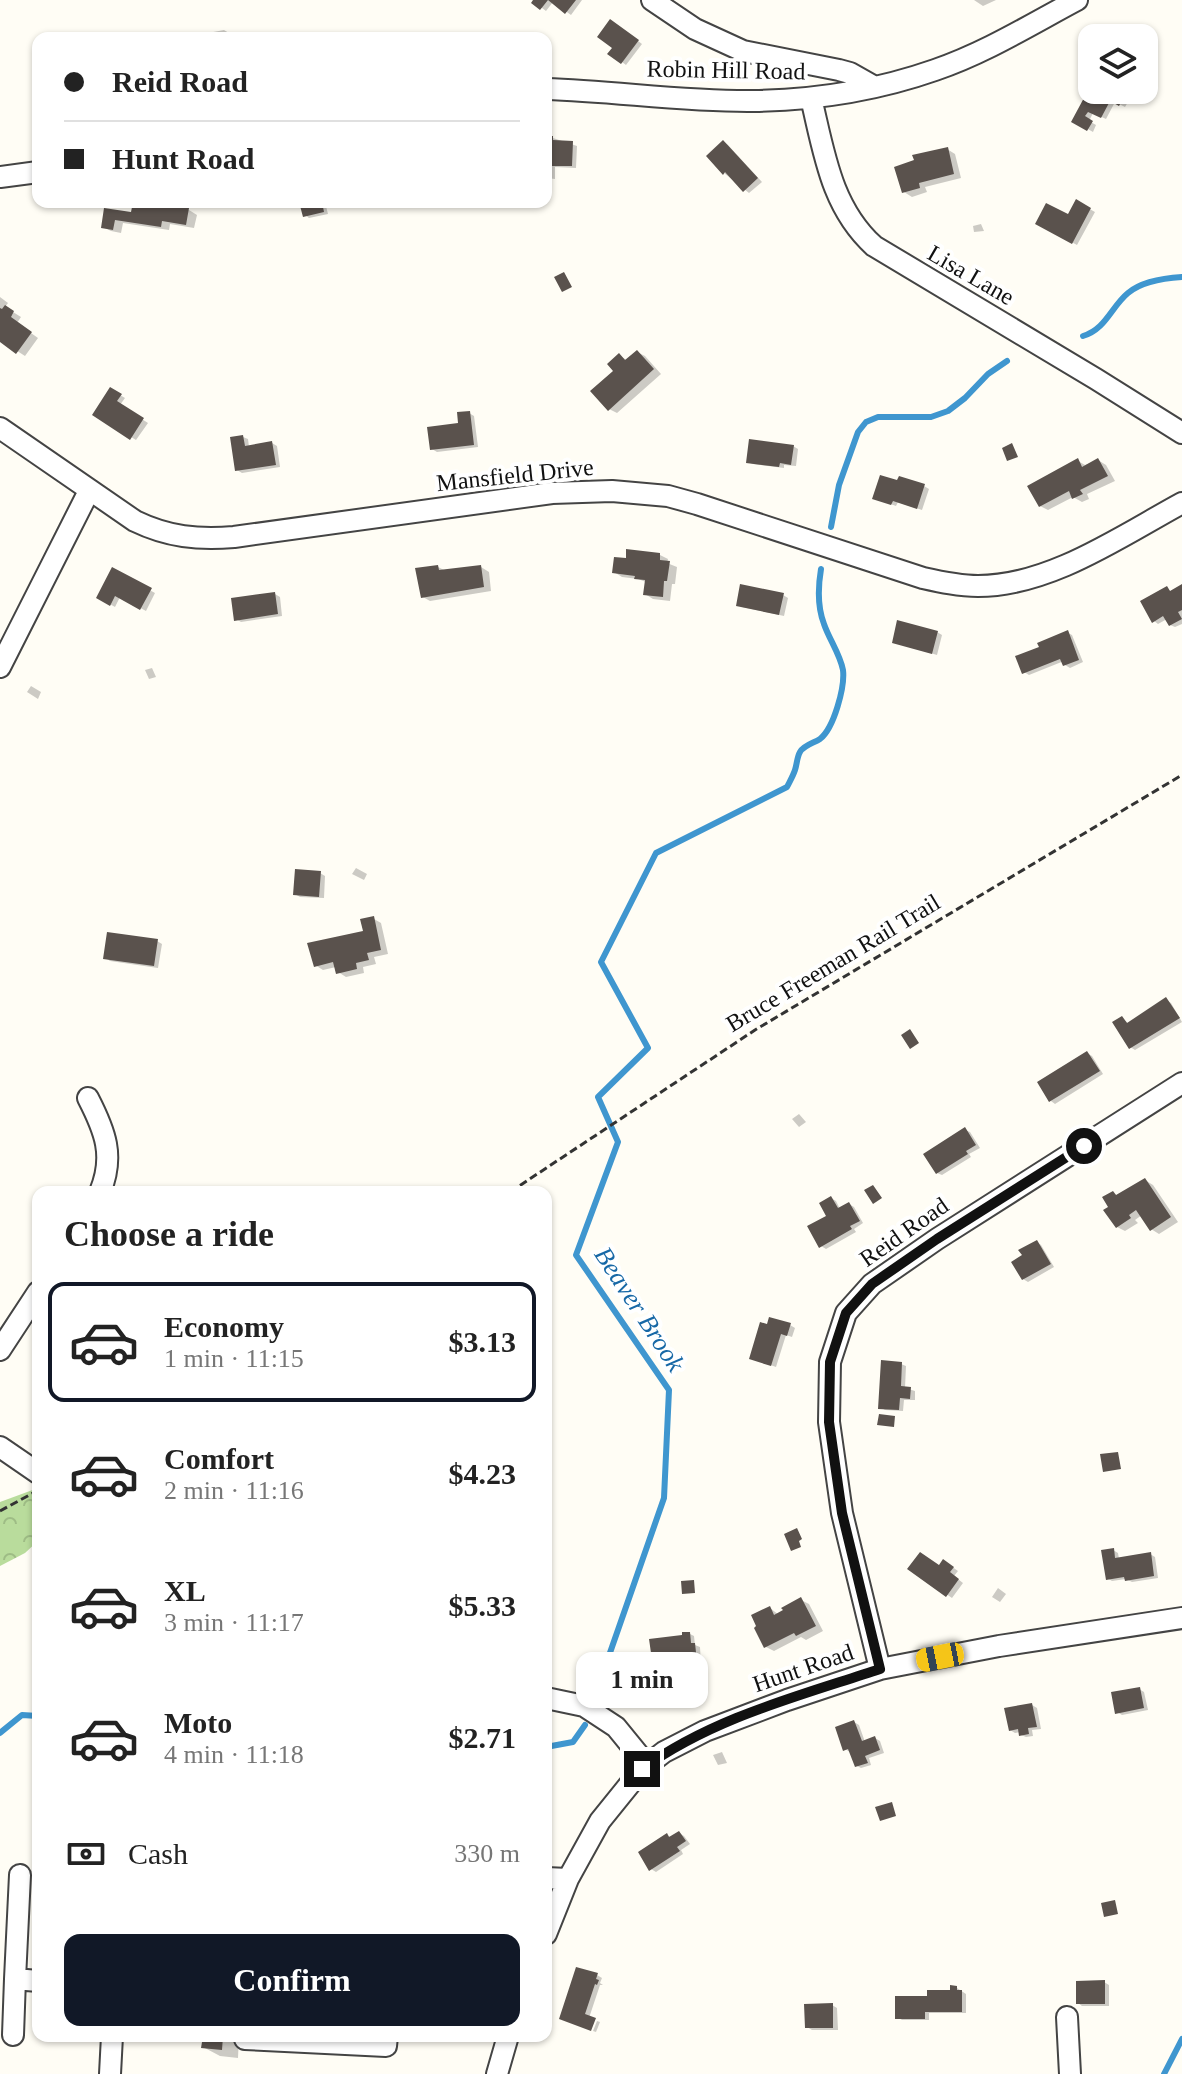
<!DOCTYPE html>
<meta charset="utf-8">
<style>
:root{--surface:#fff;--page:#f2f2f2;--text:#222;--muted:#767676;--line:#e0e0e0;--accent:#111827}
body{margin:0;font-family:"Times New Roman",serif;background:var(--page);color:var(--text);height:100vh;display:flex;flex-direction:column;font-size:30px;white-space:nowrap}
*{box-sizing:border-box;margin:0}
p{font-size:26px;color:var(--muted)}
.icon{flex:none;width:44px;height:44px;fill:none;stroke:currentColor;stroke-width:2;stroke-linecap:round;stroke-linejoin:round}
.map{position:relative;flex:1;overflow:hidden}
.side{position:absolute;left:32px;top:1186px;width:520px;height:856px;display:flex;flex-direction:column;background:var(--surface);border-radius:16px;box-shadow:0 2px 6px #0004}
.side>*{flex:none}
.top-card{position:absolute;left:32px;top:32px;width:520px;height:176px;border-radius:16px;box-shadow:0 2px 6px #0004;display:grid;align-content:center;height:176px;padding:0 32px;background:var(--surface)}
.tools{position:absolute;left:1078px;top:24px;display:grid;gap:16px}
.tools a{display:grid;place-items:center;width:80px;height:80px;border-radius:16px;background:var(--surface);box-shadow:0 2px 6px #0004;font-size:40px}
.end{position:absolute;width:36px;height:36px;margin:-18px;border:10px solid #111;background:#fff;box-shadow:0 0 0 4px #fff}
.from{border-radius:50%}
.bubble{position:absolute;height:56px;border-radius:16px;background:var(--surface);box-shadow:0 2px 6px #0004;font-size:26px;font-weight:700;line-height:56px;text-align:center}
.car{position:absolute;width:24px;height:48px;margin:-24px -12px;border-radius:10px;box-shadow:0 0 6px 2px #0007;background:linear-gradient(#f5c518 24%,#345 0 40%,#f5c518 0 76%,#345 0 86%,#f5c518 0)}
.top-card b{display:flex;align-items:center;gap:28px;height:76px;font-size:30px}
.top-card b+b{border-top:2px solid var(--line)}
.top-card i{width:20px;height:20px;background:var(--text)}
ul{padding:0;list-style:none}
li{display:flex;align-items:center;gap:24px;height:120px;margin:0 16px 12px;padding:0 16px;border:4px solid transparent;border-radius:16px}
li div{flex:1}
li b{display:block;font-size:30px}
li em{font-style:normal;font-weight:700}
li.selected{border-color:var(--accent)}
li>.icon{width:72px;height:72px;stroke-width:1.5}
h2{padding:0 32px;font-size:36px;line-height:96px}
.pay{display:flex;align-items:center;gap:20px;height:88px;padding:0 32px;font-size:30px}
.pay p{margin-inline-start:auto}
.cta{display:flex;gap:16px;margin-top:auto;padding:16px 32px}
.cta a{flex:1;height:92px;border-radius:16px;background:var(--accent);color:#fff;font-size:32px;font-weight:700;line-height:92px;text-align:center}
.map>svg:first-child{display:block}
.forest{fill:url(#forest-crowns)}
.shadow{fill:#0003}
.lines{fill:none;stroke-linecap:round;stroke-linejoin:round}
.stream{stroke:#3f96cf;stroke-width:6}
.building{fill:#5a524d}
.minor-casing{stroke:#444;stroke-width:24}
.path{stroke:#333;stroke-width:3;stroke-dasharray:8 4;stroke-linecap:butt}
.minor{stroke:#fff;stroke-width:20}
.route{stroke:#111;stroke-width:10}
.labels{text-anchor:middle;stroke-width:8;stroke-linejoin:round;paint-order:stroke}
.street-label{font-size:24px;fill:#111;stroke:#fff}
.water-label{font-size:26px;font-style:italic;fill:#1768a6;stroke:#fff}
</style>
<div class="map">
<svg width="1182" height="2074" viewBox="0 0 1182 2074">
<defs>
<pattern id="forest-crowns" width="20" height="18" patternUnits="userSpaceOnUse" patternTransform="scale(2)"><rect width="20" height="18" fill="#b9dc9c"/><path d="M2 6a3 3 0 1 1 6 0M12 15a3 3 0 1 1 6 0" fill="none" stroke="#9ebc85"/></pattern>
</defs>
<rect width="100%" height="100%" fill="#fffdf5"/>
<path class="forest" d="M 38,1488 L 38,1541 L 25,1553 L 0,1566 L 0,1502 Z"/>
<path class="shadow" d="M 536,0 L 582,0 L 571,15 L 553,2 L 546,11 L 534,2 Z
M 974,0 L 996,0 L 983,6 Z
M 616,24 L 642,44 L 626,65 L 622,62 L 615,48 Z
M 224,30 L 229,33 L 230,38 L 209,38 L 208,33 Z
M 38,70 L 38,90 L 34,71 Z
M 1092,88 L 1092,90 L 1115,90 L 1120,93 L 1118,96 L 1128,102 L 1125,107 L 1115,102 L 1106,119 L 1093,113 L 1089,121 L 1096,125 L 1093,132 L 1074,121 Z
M 553,138 L 577,146 L 576,168 L 555,167 L 555,179 L 546,178 L 546,142 Z
M 724,142 L 728,145 L 762,182 L 749,193 L 724,173 Z
M 947,149 L 955,154 L 961,178 L 925,187 L 927,192 L 912,197 L 904,192 Z
M 135,202 L 160,202 L 172,207 L 189,210 L 197,215 L 194,228 L 170,224 L 169,230 L 123,223 L 121,233 L 111,231 L 103,227 L 106,210 L 133,215 Z
M 301,202 L 325,202 L 328,214 L 309,218 L 305,215 Z
M 1077,202 L 1095,212 L 1077,245 L 1038,224 L 1068,216 Z
M 981,224 L 984,231 L 974,232 L 973,226 Z
M 0,297 L 8,303 L 5,307 L 21,317 L 17,323 L 38,338 L 25,356 L 0,340 Z
M 637,352 L 645,356 L 661,374 L 617,413 L 609,409 L 619,355 L 628,361 Z
M 110,389 L 125,398 L 120,405 L 148,423 L 136,440 L 94,414 Z
M 469,413 L 474,416 L 478,447 L 437,452 L 432,449 L 460,425 Z
M 243,437 L 248,439 L 249,447 L 272,443 L 277,446 L 280,467 L 242,473 L 237,470 Z
M 793,446 L 798,449 L 796,466 L 784,465 L 784,468 L 753,464 L 748,462 Z
M 1098,460 L 1106,465 L 1115,481 L 1087,494 L 1089,499 L 1082,502 L 1073,497 L 1048,510 L 1040,506 L 1078,461 L 1085,465 Z
M 924,486 L 929,489 L 922,510 L 898,502 L 896,506 L 879,500 Z
M 660,555 L 668,559 L 667,563 L 677,567 L 675,584 L 672,584 L 670,601 L 653,599 L 645,594 L 646,582 L 638,579 L 622,577 L 614,572 L 627,560 Z
M 438,567 L 446,571 L 481,567 L 489,572 L 491,591 L 430,601 L 423,597 Z
M 113,570 L 155,593 L 146,611 L 120,597 L 115,607 L 99,598 Z
M 1182,586 L 1182,624 L 1175,627 L 1170,625 L 1167,619 L 1158,624 L 1154,621 L 1167,589 L 1172,592 Z
M 275,594 L 280,597 L 282,616 L 241,622 L 236,619 Z
M 783,595 L 788,598 L 784,616 L 742,607 Z
M 937,632 L 942,635 L 937,655 L 894,642 Z
M 1068,633 L 1072,635 L 1083,662 L 1070,668 L 1065,665 L 1064,661 L 1029,675 L 1024,672 L 1041,648 Z
M 152,668 L 156,677 L 149,679 L 145,670 Z
M 31,686 L 41,692 L 38,699 L 27,692 Z
M 356,868 L 367,874 L 364,880 L 352,874 Z
M 320,873 L 325,876 L 324,898 L 300,897 L 295,894 Z
M 374,919 L 381,923 L 388,954 L 374,957 L 376,964 L 363,967 L 364,973 L 346,977 L 338,972 L 336,967 L 323,970 L 315,965 L 365,933 Z
M 157,941 L 162,944 L 158,968 L 110,961 L 106,958 Z
M 1166,1000 L 1171,1003 L 1182,1022 L 1135,1050 L 1130,1047 L 1122,1018 L 1129,1024 Z
M 1087,1053 L 1092,1056 L 1103,1074 L 1055,1104 L 1051,1101 Z
M 799,1114 L 806,1122 L 799,1127 L 792,1119 Z
M 965,1130 L 970,1132 L 980,1148 L 969,1154 L 971,1157 L 942,1175 L 937,1173 Z
M 1145,1180 L 1153,1185 L 1178,1222 L 1159,1234 L 1151,1229 L 1142,1215 L 1135,1220 L 1138,1223 L 1125,1231 L 1117,1227 L 1111,1208 L 1113,1193 L 1118,1196 Z
M 831,1198 L 836,1201 L 840,1209 L 849,1204 L 854,1207 L 863,1223 L 854,1229 L 856,1232 L 826,1249 L 821,1246 L 829,1217 Z
M 1037,1242 L 1041,1245 L 1054,1267 L 1028,1282 L 1023,1279 L 1024,1256 Z
M 790,1325 L 795,1328 L 792,1337 L 786,1335 L 776,1367 L 756,1360 L 768,1326 Z
M 901,1364 L 906,1366 L 905,1388 L 915,1391 L 915,1400 L 904,1400 L 903,1411 L 885,1410 L 880,1407 Z
M 1113,1550 L 1118,1553 L 1119,1559 L 1150,1554 L 1155,1557 L 1158,1578 L 1132,1582 L 1126,1579 L 1112,1581 L 1107,1578 Z
M 948,1564 L 958,1571 L 954,1576 L 963,1583 L 952,1598 L 910,1569 L 940,1567 Z
M 998,1588 L 1006,1594 L 1000,1602 L 992,1597 Z
M 801,1600 L 809,1604 L 823,1631 L 806,1640 L 801,1637 L 774,1651 L 766,1647 L 770,1608 L 779,1615 Z
M 690,1634 L 694,1636 L 695,1645 L 700,1647 L 701,1664 L 691,1665 L 686,1661 L 658,1662 L 654,1659 Z
M 1139,1689 L 1144,1692 L 1148,1710 L 1122,1715 L 1117,1712 Z
M 1032,1705 L 1037,1708 L 1041,1729 L 1032,1730 L 1033,1736 L 1026,1737 L 1021,1735 L 1021,1732 L 1015,1733 L 1010,1730 Z
M 854,1722 L 859,1725 L 865,1742 L 875,1738 L 880,1741 L 884,1753 L 869,1758 L 871,1765 L 861,1768 L 857,1766 L 850,1752 L 845,1749 Z
M 722,1752 L 727,1763 L 718,1765 L 713,1755 Z
M 679,1833 L 684,1836 L 690,1844 L 681,1850 L 683,1854 L 656,1872 L 651,1869 L 667,1835 L 672,1838 Z
M 597,1975 L 602,1978 L 600,1983 L 603,1985 L 600,1985 L 589,2018 L 566,2021 Z
M 1104,1982 L 1109,1985 L 1109,2006 L 1082,2006 L 1078,2003 Z
M 957,1988 L 966,1994 L 966,2013 L 929,2013 L 929,2020 L 902,2020 L 897,2017 L 929,1998 L 952,1993 Z
M 832,2005 L 837,2008 L 838,2030 L 812,2030 L 807,2027 Z
M 597,2021 L 600,2022 L 596,2032 L 593,2031 Z
M 158,2036 L 239,2036 L 238,2058 L 220,2056 L 203,2047 L 204,2040 Z"/>
<g class="lines">
<path class="stream" d="M 1083,336 C 1106,329 1111,307 1128,293 C 1141,282 1165,278 1182,277
M 831,527 L 839,485 L 858,432 L 866,422 L 878,417 L 931,417 L 948,411 L 965,398 L 988,374 L 1007,361
M 597,1690 L 664,1498 L 669,1390 L 576,1255 L 618,1142 L 598,1097 L 648,1048 L 601,962 L 656,853 L 787,787 C 790,781 793,776 795,770 C 797,764 797,757 800,752 C 804,745 814,743 820,739 C 834,728 845,687 843,670 C 840,654 829,639 824,624 C 817,606 818,587 821,569
M 0,1733 L 22,1715 L 38,1716
M 546,1747 L 573,1742 L 585,1725
M 1164,2074 L 1182,2039"/>
</g>
<path class="building" d="M 533,0 L 576,0 L 565,14 L 548,0 L 540,10 L 531,3 Z
M 610,19 L 639,40 L 621,64 L 607,54 L 612,48 L 597,37 Z
M 1092,83 L 1092,90 L 1116,90 L 1114,92 L 1124,97 L 1119,106 L 1110,101 L 1101,118 L 1088,112 L 1085,116 L 1093,121 L 1087,131 L 1071,122 Z
M 546,136 L 553,136 L 553,140 L 573,141 L 572,166 L 551,166 L 551,177 L 546,177 Z
M 723,140 L 758,178 L 743,192 L 725,172 L 723,175 L 706,156 Z
M 948,147 L 954,174 L 919,183 L 920,188 L 902,193 L 894,167 L 914,160 L 912,155 Z
M 1076,199 L 1091,208 L 1072,244 L 1035,224 L 1046,203 L 1068,214 Z
M 133,202 L 164,202 L 164,204 L 189,208 L 186,225 L 162,221 L 161,227 L 115,220 L 113,230 L 101,228 L 104,208 L 131,212 Z
M 299,202 L 322,202 L 324,212 L 303,217 Z
M 564,272 L 572,287 L 562,292 L 554,277 Z
M 5,305 L 14,311 L 11,317 L 32,332 L 16,354 L 0,342 L 0,308 L 2,309 Z
M 637,350 L 654,369 L 608,411 L 590,391 L 613,371 L 607,364 L 619,353 L 625,360 Z
M 110,387 L 122,394 L 117,401 L 144,418 L 130,440 L 92,415 Z
M 470,411 L 474,445 L 430,450 L 427,427 L 458,423 L 457,412 Z
M 243,435 L 245,446 L 272,441 L 276,465 L 235,471 L 230,437 Z
M 749,439 L 794,445 L 791,465 L 780,463 L 779,467 L 746,463 Z
M 1012,443 L 1018,457 L 1007,461 L 1002,448 Z
M 1078,458 L 1082,467 L 1098,458 L 1108,476 L 1080,490 L 1083,494 L 1072,499 L 1069,491 L 1039,507 L 1027,486 Z
M 880,475 L 897,480 L 899,476 L 925,484 L 917,509 L 893,501 L 891,505 L 872,499 Z
M 626,549 L 660,553 L 660,560 L 670,561 L 667,581 L 664,581 L 663,597 L 643,595 L 645,580 L 634,579 L 635,576 L 612,573 L 614,557 L 626,558 Z
M 438,565 L 439,570 L 481,565 L 484,587 L 421,598 L 415,568 Z
M 112,567 L 152,588 L 140,610 L 115,596 L 110,606 L 96,598 Z
M 740,584 L 784,593 L 779,615 L 736,606 Z
M 1182,584 L 1182,610 L 1178,612 L 1182,619 L 1169,626 L 1163,616 L 1152,623 L 1140,601 L 1167,586 L 1170,591 Z
M 275,592 L 278,614 L 234,621 L 231,598 Z
M 897,620 L 938,631 L 932,654 L 892,643 Z
M 1068,630 L 1079,660 L 1063,666 L 1060,659 L 1022,674 L 1015,656 L 1039,647 L 1037,643 Z
M 295,869 L 321,871 L 319,897 L 293,895 Z
M 374,916 L 381,950 L 367,953 L 369,960 L 356,963 L 357,969 L 336,974 L 333,962 L 314,967 L 307,943 L 363,931 L 360,919 Z
M 107,932 L 158,939 L 154,966 L 103,959 Z
M 1166,997 L 1180,1018 L 1129,1049 L 1112,1022 L 1122,1016 L 1127,1023 Z
M 910,1029 L 919,1043 L 910,1049 L 901,1035 Z
M 1087,1051 L 1100,1071 L 1049,1102 L 1037,1082 Z
M 965,1127 L 976,1145 L 966,1151 L 968,1154 L 936,1174 L 923,1154 Z
M 1145,1178 L 1171,1217 L 1150,1231 L 1136,1210 L 1129,1215 L 1131,1218 L 1116,1228 L 1103,1210 L 1108,1207 L 1102,1197 L 1113,1191 L 1116,1195 Z
M 873,1185 L 882,1198 L 873,1204 L 864,1190 Z
M 831,1196 L 838,1208 L 849,1202 L 860,1221 L 850,1226 L 852,1229 L 819,1248 L 807,1226 L 826,1216 L 819,1203 Z
M 1037,1240 L 1051,1264 L 1022,1280 L 1011,1262 L 1022,1255 L 1018,1250 Z
M 769,1317 L 791,1323 L 787,1336 L 781,1334 L 771,1366 L 749,1359 L 760,1322 L 767,1324 Z
M 881,1360 L 902,1362 L 901,1386 L 911,1387 L 910,1399 L 900,1398 L 899,1410 L 878,1409 Z
M 879,1414 L 895,1416 L 894,1427 L 877,1425 Z
M 1118,1452 L 1121,1469 L 1103,1472 L 1100,1454 Z
M 797,1528 L 802,1539 L 799,1541 L 801,1547 L 791,1551 L 784,1534 Z
M 1114,1548 L 1115,1558 L 1151,1552 L 1154,1576 L 1125,1581 L 1124,1577 L 1106,1580 L 1101,1550 Z
M 920,1552 L 939,1565 L 943,1559 L 954,1567 L 950,1572 L 959,1579 L 946,1597 L 907,1569 Z
M 694,1580 L 695,1593 L 682,1594 L 681,1581 Z
M 801,1597 L 816,1626 L 796,1636 L 794,1633 L 764,1648 L 754,1628 L 756,1626 L 751,1615 L 770,1606 L 774,1615 L 783,1610 L 781,1608 Z
M 682,1632 L 690,1632 L 691,1643 L 695,1643 L 697,1662 L 684,1664 L 684,1660 L 652,1660 L 649,1639 L 682,1635 Z
M 1140,1687 L 1144,1708 L 1115,1714 L 1111,1692 Z
M 1032,1703 L 1037,1727 L 1028,1728 L 1029,1734 L 1019,1736 L 1018,1729 L 1009,1731 L 1004,1708 Z
M 854,1720 L 862,1741 L 875,1736 L 880,1750 L 865,1756 L 868,1763 L 855,1767 L 848,1749 L 843,1751 L 835,1727 Z
M 892,1802 L 896,1816 L 880,1821 L 875,1807 Z
M 679,1831 L 686,1841 L 677,1847 L 680,1851 L 649,1871 L 638,1852 L 667,1833 L 669,1837 Z
M 1115,1900 L 1118,1914 L 1104,1917 L 1101,1903 Z
M 576,1967 L 598,1973 L 596,1979 L 599,1980 L 597,1985 L 595,1984 L 585,2014 L 596,2018 L 591,2031 L 559,2019 Z
M 1105,1980 L 1105,2004 L 1076,2004 L 1076,1981 Z
M 950,1985 L 957,1986 L 957,1990 L 962,1990 L 962,2012 L 925,2012 L 925,2019 L 895,2019 L 895,1996 L 927,1996 L 927,1990 L 950,1990 Z
M 833,2003 L 833,2028 L 805,2028 L 804,2004 Z
M 203,2036 L 223,2036 L 222,2050 L 201,2048 Z"/>
<g class="lines">
<g class="minor-casing">
<path id="minor" d="M 652,0 L 695,29 L 743,51 L 839,70 L 850,73 L 873,86
M 546,89 C 615,91 685,102 754,101 C 814,100 878,90 935,70 C 985,53 1030,25 1077,0
M 811,98 C 824,152 831,207 874,246 L 1096,379 L 1182,433
M 0,177 L 38,172
M 0,428 L 135,521 C 168,537 198,540 234,537 L 552,493 L 612,491 L 668,496 L 697,504 L 923,578 C 941,582 959,586 978,586 C 1050,586 1121,536 1182,503
M 0,667 L 89,491
M 88,1098 C 105,1131 115,1156 100,1192
M 0,1350 L 38,1292
M 0,1447 L 38,1473
M 880,1669 L 842,1513 L 829,1422 L 830,1362 L 846,1313 L 872,1284 L 937,1239 L 1182,1083
M 546,1698 L 584,1706 L 616,1727 L 647,1765
M 546,1878 L 568,1879
M 546,1934 L 568,1879 L 600,1821 L 642,1769 L 664,1752 L 705,1731 L 787,1700 L 880,1669 L 999,1646 L 1182,1618
M 15,1979 L 20,1875
M 1067,2017 L 1070,2074
M 13,2035 L 15,1979 L 38,1981
M 245,2036 L 245,2039 L 386,2046 L 387,2036
M 110,2074 L 112,2036
M 497,2074 L 508,2036"/>
</g>
<path class="path" d="M 510,1192 L 755,1030 L 1182,775
M 0,1511 L 35,1492"/>
<use href="#minor" class="minor"/>
</g>
<g class="lines">
<path class="route" d="M 642,1769 C 712,1718 799,1696 880,1669 L 842,1513 L 829,1422 L 830,1362 L 846,1313 L 872,1284 L 937,1239 L 1084,1146"/>
</g>
<g class="labels">
<g class="street-label">
<text transform="translate(726 70) rotate(1)" y="8">Robin Hill Road</text>
<text transform="translate(971 275) rotate(30)" y="8">Lisa Lane</text>
<text transform="translate(515 475) rotate(-6)" y="8">Mansfield Drive</text>
<text transform="translate(833 963) rotate(-31)" y="8">Bruce Freeman Rail Trail</text>
<text transform="translate(904 1232) rotate(-35)" y="8">Reid Road</text>
<text transform="translate(803 1668) rotate(-19)" y="8">Hunt Road</text>
</g>
<g class="water-label">
<text transform="translate(640 1309) rotate(57)" y="9">Beaver Brook</text>
</g>
</g>
</svg>
<div class="tools">
<a><svg class="icon" aria-label="layers" viewBox="0 0 24 24"><path d="M12 4l9 5-9 5-9-5zM3 14l9 5 9-5"/></svg></a>
</div>
<i class="end from" style="left:1084px;top:1146px"></i>
<i class="end" style="left:642px;top:1769px"></i>
<div class="bubble" style="left:576px;top:1652px;width:132px">1 min</div>
<i class="car" style="left:940px;top:1657px;rotate:259deg"></i>
<div class="top-card">
<b><i class="from"></i>Reid Road</b>
<b><i></i>Hunt Road</b>
</div>
<section class="side">
<h2>Choose a ride</h2>
<ul>
<li class="selected"><svg class="icon" aria-label="car" viewBox="0 0 24 24"><path d="M5 17H2v-5l4-1 3-4h7l3 4 3 1v5h-3M9 17h6M6 11h13"/><circle cx="7" cy="17" r="2"/><circle cx="17" cy="17" r="2"/></svg><div><b>Economy</b><p>1 min · 11:15</p></div><em>$3.13</em></li>
<li><svg class="icon" aria-label="car" viewBox="0 0 24 24"><path d="M5 17H2v-5l4-1 3-4h7l3 4 3 1v5h-3M9 17h6M6 11h13"/><circle cx="7" cy="17" r="2"/><circle cx="17" cy="17" r="2"/></svg><div><b>Comfort</b><p>2 min · 11:16</p></div><em>$4.23</em></li>
<li><svg class="icon" aria-label="car" viewBox="0 0 24 24"><path d="M5 17H2v-5l4-1 3-4h7l3 4 3 1v5h-3M9 17h6M6 11h13"/><circle cx="7" cy="17" r="2"/><circle cx="17" cy="17" r="2"/></svg><div><b>XL</b><p>3 min · 11:17</p></div><em>$5.33</em></li>
<li><svg class="icon" aria-label="car" viewBox="0 0 24 24"><path d="M5 17H2v-5l4-1 3-4h7l3 4 3 1v5h-3M9 17h6M6 11h13"/><circle cx="7" cy="17" r="2"/><circle cx="17" cy="17" r="2"/></svg><div><b>Moto</b><p>4 min · 11:18</p></div><em>$2.71</em></li>
</ul>
<div class="pay"><svg class="icon" aria-label="cash" viewBox="0 0 24 24"><path d="M3 7h18v10H3z"/><circle cx="12" cy="12" r="2"/></svg>Cash<p>330 m</p></div>
<div class="cta"><a>Confirm</a></div>
</section>
</div>
